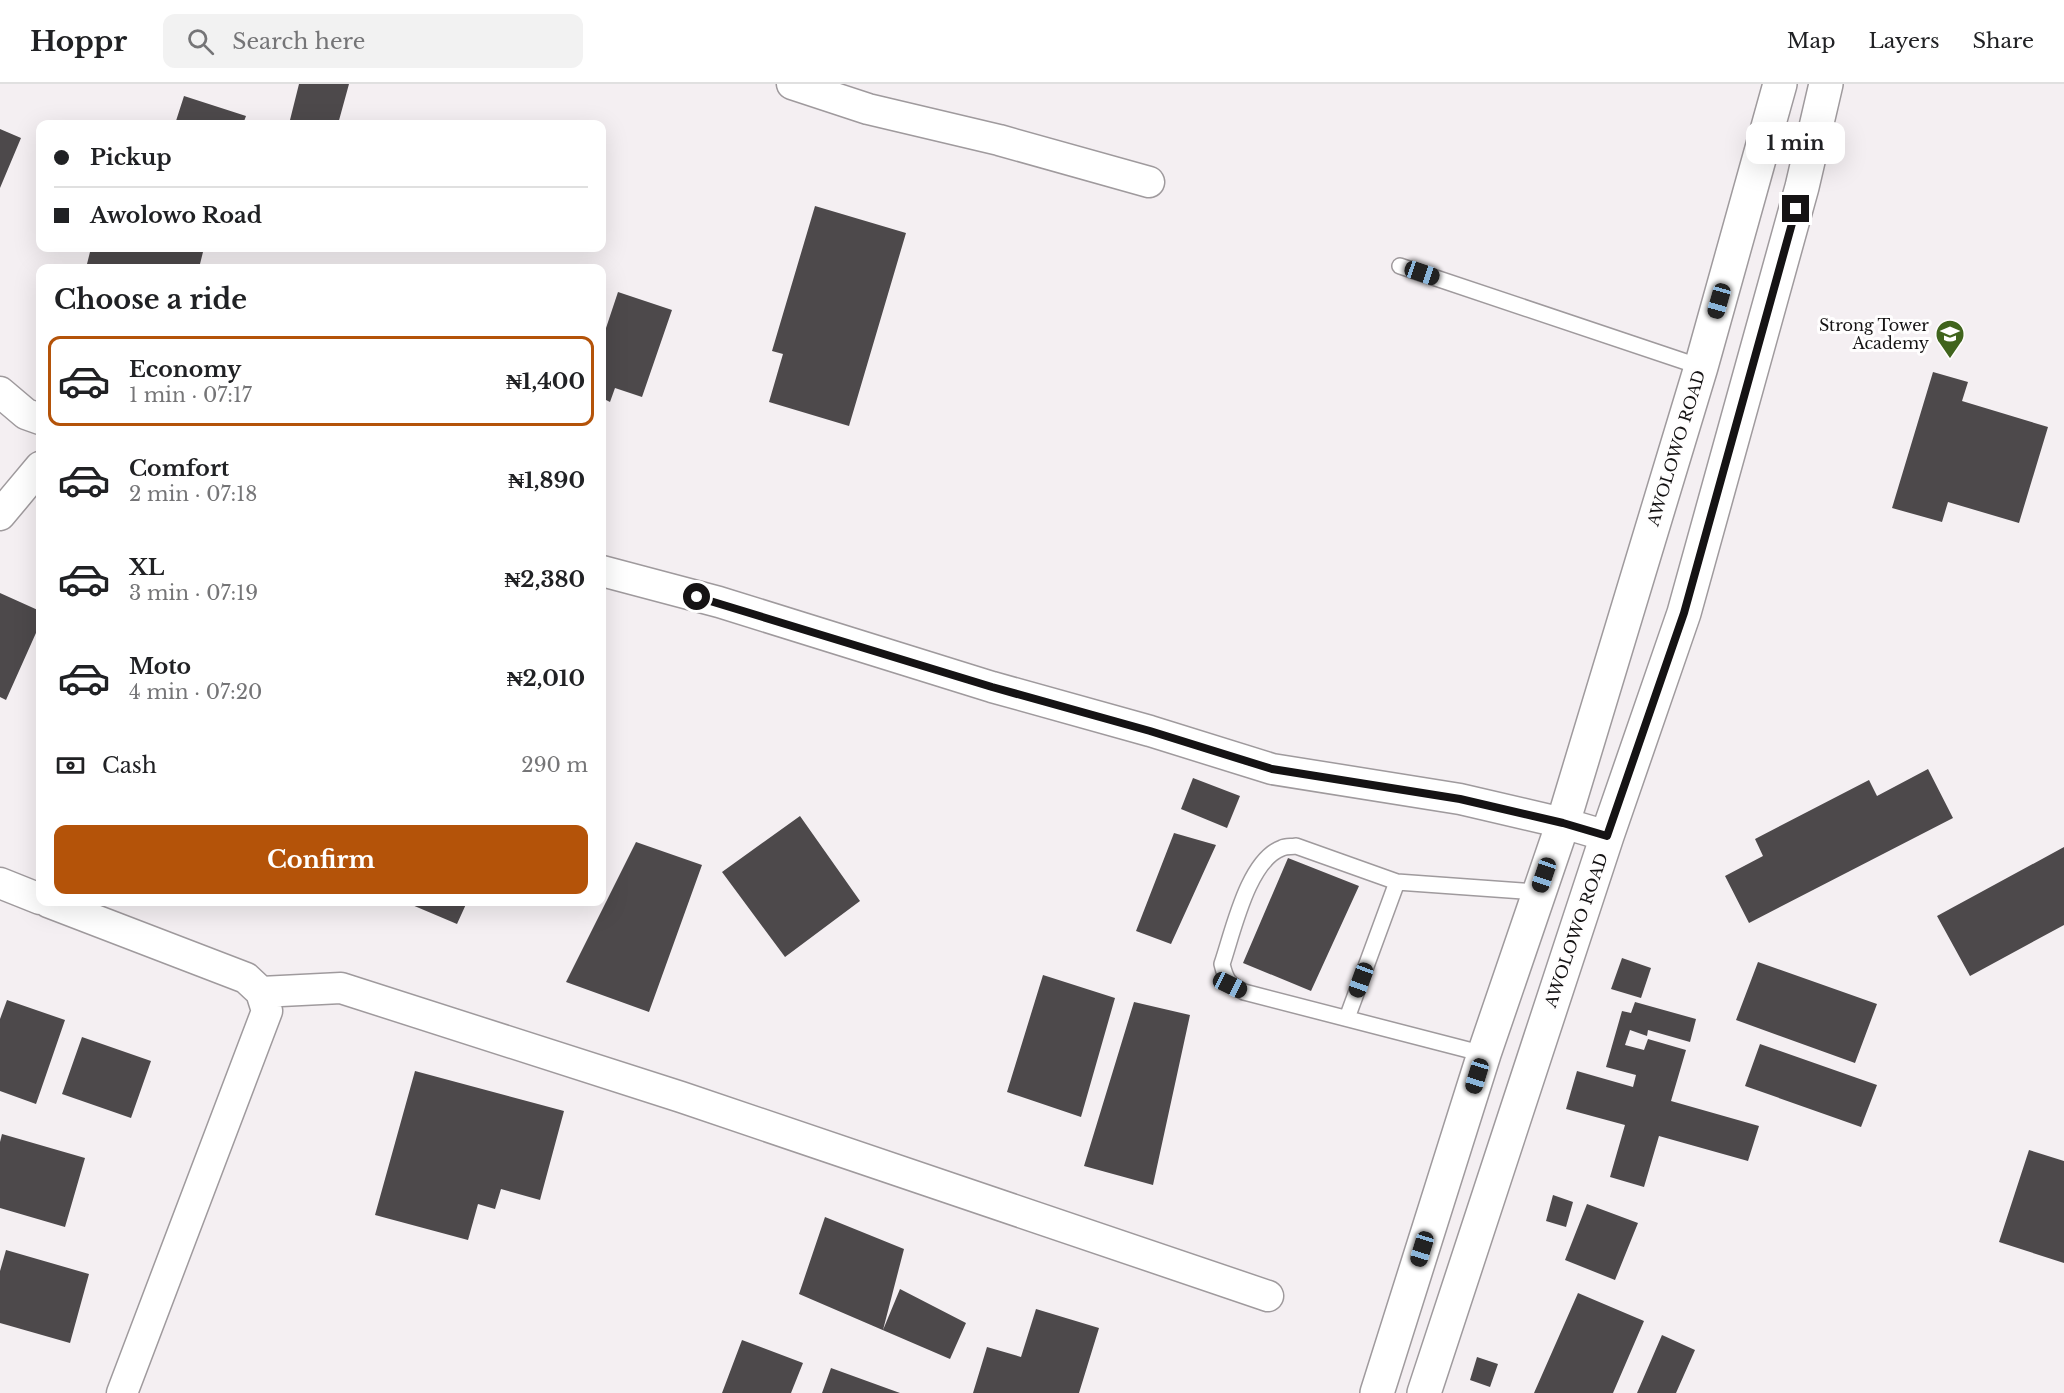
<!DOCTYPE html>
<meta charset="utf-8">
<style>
:root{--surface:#fff;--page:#f2f2f2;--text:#202124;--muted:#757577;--line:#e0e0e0;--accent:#b45309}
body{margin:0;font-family:"Libre Baskerville",serif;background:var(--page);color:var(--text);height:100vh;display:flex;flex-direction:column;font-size:22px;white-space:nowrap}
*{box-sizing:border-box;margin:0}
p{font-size:20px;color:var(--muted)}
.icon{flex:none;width:33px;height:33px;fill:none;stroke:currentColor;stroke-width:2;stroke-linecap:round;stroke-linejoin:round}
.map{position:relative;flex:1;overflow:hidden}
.drawer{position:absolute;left:36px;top:180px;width:570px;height:642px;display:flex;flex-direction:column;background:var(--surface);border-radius:12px;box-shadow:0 6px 24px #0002}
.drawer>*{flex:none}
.hud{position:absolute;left:36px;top:36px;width:570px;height:132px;border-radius:12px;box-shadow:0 6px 24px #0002;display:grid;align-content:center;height:132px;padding:0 18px;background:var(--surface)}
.end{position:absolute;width:27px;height:27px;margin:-14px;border:8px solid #151314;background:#fff;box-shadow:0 0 0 3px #fff}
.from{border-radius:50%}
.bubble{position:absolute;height:42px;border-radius:12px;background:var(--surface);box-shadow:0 6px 24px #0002;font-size:20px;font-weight:800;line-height:42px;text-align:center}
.car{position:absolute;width:18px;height:36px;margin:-18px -9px;border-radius:8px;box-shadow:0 0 4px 2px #0007;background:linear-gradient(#222 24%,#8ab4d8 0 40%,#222 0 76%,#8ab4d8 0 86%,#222 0)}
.hud b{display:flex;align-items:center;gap:21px;height:57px;font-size:22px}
.hud b+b{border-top:2px solid var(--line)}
.hud i{width:15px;height:15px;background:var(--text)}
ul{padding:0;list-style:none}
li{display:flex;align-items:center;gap:18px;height:90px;margin:0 12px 9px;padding:0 6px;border:3px solid transparent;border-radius:12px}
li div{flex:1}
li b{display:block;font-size:22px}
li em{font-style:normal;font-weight:800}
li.active{border-color:var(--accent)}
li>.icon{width:54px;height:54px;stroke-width:1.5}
h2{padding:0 18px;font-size:27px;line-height:72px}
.pay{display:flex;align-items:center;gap:15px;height:66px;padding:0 18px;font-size:22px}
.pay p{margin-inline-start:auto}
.button{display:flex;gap:12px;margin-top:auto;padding:12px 18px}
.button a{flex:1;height:69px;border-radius:12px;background:var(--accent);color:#fff;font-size:24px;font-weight:800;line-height:69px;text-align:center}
header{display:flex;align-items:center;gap:36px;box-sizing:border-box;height:84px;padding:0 30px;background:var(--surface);border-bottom:2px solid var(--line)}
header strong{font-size:28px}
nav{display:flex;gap:33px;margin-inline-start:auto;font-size:21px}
.search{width:420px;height:54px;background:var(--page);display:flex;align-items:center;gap:15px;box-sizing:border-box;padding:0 21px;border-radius:12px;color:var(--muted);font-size:22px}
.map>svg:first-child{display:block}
.building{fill:#4d494b}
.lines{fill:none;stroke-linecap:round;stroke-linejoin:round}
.service-casing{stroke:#9f9a9d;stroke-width:18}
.minor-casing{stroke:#9f9a9d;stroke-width:33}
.secondary-casing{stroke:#9f9a9d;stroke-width:36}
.service{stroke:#fff;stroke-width:15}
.minor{stroke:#fff;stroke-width:30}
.secondary{stroke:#fff;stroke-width:33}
.route{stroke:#151314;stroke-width:8}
.labels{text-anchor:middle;stroke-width:6;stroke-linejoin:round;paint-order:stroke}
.poi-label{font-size:16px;fill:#151314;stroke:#fffefe;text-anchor:end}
.street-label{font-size:16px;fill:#151314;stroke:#fffefe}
</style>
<header>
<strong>Hoppr</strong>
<div class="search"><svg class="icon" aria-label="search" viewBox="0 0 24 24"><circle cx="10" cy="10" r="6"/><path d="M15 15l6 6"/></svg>Search here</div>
<nav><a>Map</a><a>Layers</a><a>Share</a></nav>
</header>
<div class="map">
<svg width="2064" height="1309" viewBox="0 0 2064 1309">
<rect width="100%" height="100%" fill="#f4eff2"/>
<path class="building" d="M 299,0 L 349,0 L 338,40 L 289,40 Z
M 184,12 L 246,32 L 243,40 L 175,40 Z
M 0,45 L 21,54 L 0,104 Z
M 815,122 L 906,149 L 849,342 L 769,318 L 783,270 L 772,267 Z
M 91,164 L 199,164 L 203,168 L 199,184 L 86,184 Z
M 618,208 L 672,226 L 642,313 L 615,304 L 610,318 L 602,314 L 602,256 Z
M 1933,288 L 1968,298 L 1962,317 L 2048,343 L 2019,439 L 1948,418 L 1942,438 L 1892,424 Z
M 0,509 L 40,527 L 40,540 L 6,616 L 0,613 Z
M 1928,685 L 1953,734 L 1749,839 L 1725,792 L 1763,772 L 1755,755 L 1869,696 L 1877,712 Z
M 1193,694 L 1240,712 L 1227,744 L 1181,725 Z
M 800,732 L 860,817 L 785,873 L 722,788 Z
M 1174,749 L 1216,761 L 1171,860 L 1136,847 Z
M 636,758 L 702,781 L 649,928 L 566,898 Z
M 2064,763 L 2064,841 L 1970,892 L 1937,832 Z
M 1288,774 L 1359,802 L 1311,907 L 1243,879 Z
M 405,818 L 467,818 L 457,840 Z
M 1622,874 L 1651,884 L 1641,914 L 1611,905 Z
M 1758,878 L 1877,920 L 1855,979 L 1736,936 Z
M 1043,891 L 1115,914 L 1081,1033 L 1007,1008 Z
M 7,916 L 65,936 L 36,1020 L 0,1007 L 0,935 Z
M 1134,918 L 1190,931 L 1153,1101 L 1084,1082 Z
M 1635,918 L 1696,935 L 1690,958 L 1648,946 L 1647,952 L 1630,946 L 1625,961 L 1644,966 L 1648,955 L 1686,966 L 1671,1017 L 1759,1042 L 1748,1077 L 1659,1052 L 1644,1103 L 1610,1093 L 1625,1041 L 1566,1025 L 1577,987 L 1633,1003 L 1636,991 L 1606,983 L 1622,927 L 1631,929 Z
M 82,953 L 151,977 L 131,1034 L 62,1010 Z
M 1760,960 L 1877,1001 L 1861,1043 L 1745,1002 Z
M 415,987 L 564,1027 L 540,1116 L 501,1105 L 495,1125 L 478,1120 L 468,1156 L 375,1131 Z
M 2,1050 L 85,1074 L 65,1143 L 0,1124 L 0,1058 Z
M 2029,1066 L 2064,1077 L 2064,1179 L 1999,1158 Z
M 1553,1111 L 1573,1118 L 1566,1143 L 1546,1137 Z
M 1587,1120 L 1638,1139 L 1615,1196 L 1565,1176 Z
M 825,1133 L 904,1165 L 883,1246 L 900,1205 L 966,1239 L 950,1275 L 799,1210 Z
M 6,1166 L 89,1190 L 70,1259 L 0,1239 L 0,1187 Z
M 1578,1209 L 1644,1237 L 1613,1309 L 1534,1309 Z
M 1036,1225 L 1099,1244 L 1079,1309 L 973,1309 L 987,1263 L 1021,1273 Z
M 1662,1251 L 1695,1266 L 1676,1309 L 1637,1309 Z
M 742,1256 L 803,1279 L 791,1309 L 722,1309 Z
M 1477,1273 L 1498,1280 L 1490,1303 L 1470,1296 Z
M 831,1284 L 900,1309 L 822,1309 Z"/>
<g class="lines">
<g class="service-casing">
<path id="service" d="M 1400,182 L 1701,283
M 1347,934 L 1397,798
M 1484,970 L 1244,908 C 1229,900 1226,897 1222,880 C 1233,848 1248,776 1282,764 C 1286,762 1292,763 1296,762 L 1397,798 L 1538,808"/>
</g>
<g class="minor-casing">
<path id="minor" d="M 792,0 L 868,25 L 999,56 L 1149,98
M 0,308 L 26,330 L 40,335
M 0,431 L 40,383
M 602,487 L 719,518 L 992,603 L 1150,647 L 1272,685 L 1460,715 L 1563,739 L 1607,752
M 0,799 L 40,815
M 48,818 L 246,894 L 261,908 L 267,927 L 122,1309
M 261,908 L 341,904 L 681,1013 L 1268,1212"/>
</g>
<g class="secondary-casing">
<path id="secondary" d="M 1377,1309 L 1484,970 L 1563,739 L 1701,283 L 1780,0
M 1424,1309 L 1607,752 L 1684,529 L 1802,103 L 1826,0"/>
</g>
<use href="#service" class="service"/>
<use href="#minor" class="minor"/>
<use href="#secondary" class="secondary"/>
</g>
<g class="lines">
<path class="route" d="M 697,513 L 992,603 L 1150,647 L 1272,685 L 1460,715 L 1563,739 L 1607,752 L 1684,529 L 1796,125"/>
</g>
<defs>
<g id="school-pin" transform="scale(1.5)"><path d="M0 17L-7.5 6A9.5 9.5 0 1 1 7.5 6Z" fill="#40641d" stroke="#fffefe"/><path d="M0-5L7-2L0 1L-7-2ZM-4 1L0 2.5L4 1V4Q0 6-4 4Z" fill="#fff"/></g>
</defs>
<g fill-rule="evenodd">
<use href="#school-pin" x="1950" y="250"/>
</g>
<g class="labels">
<g class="poi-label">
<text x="1929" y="247">Strong Tower<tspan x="1929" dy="18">Academy</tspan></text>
</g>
<g class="street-label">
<text transform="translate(1676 364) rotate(-73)" y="6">AWOLOWO ROAD</text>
<text transform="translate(1576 846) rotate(-71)" y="6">AWOLOWO ROAD</text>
</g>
</g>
</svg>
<i class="end from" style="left:697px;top:513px"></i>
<i class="end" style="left:1796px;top:125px"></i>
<div class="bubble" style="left:1746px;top:38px;width:99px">1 min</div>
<i class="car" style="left:1422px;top:189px;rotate:109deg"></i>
<i class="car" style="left:1719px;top:217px;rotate:196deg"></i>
<i class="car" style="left:1544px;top:791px;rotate:199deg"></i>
<i class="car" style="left:1361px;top:896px;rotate:200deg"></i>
<i class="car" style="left:1230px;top:901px;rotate:116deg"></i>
<i class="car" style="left:1477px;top:992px;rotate:197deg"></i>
<i class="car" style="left:1422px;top:1165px;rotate:197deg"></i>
<div class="hud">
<b><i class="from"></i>Pickup</b>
<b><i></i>Awolowo Road</b>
</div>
<section class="drawer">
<h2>Choose a ride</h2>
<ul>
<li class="active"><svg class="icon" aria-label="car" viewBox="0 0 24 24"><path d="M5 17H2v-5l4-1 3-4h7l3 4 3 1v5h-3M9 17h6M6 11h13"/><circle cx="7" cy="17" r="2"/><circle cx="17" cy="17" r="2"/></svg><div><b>Economy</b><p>1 min · 07:17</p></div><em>₦1,400</em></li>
<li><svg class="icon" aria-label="car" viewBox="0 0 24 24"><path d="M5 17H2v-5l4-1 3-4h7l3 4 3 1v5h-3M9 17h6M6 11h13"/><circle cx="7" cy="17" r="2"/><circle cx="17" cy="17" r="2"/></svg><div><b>Comfort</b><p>2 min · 07:18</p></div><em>₦1,890</em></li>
<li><svg class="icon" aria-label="car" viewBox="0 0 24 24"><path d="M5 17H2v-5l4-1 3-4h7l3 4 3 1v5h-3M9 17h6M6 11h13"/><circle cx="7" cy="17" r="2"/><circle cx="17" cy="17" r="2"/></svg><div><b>XL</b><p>3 min · 07:19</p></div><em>₦2,380</em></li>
<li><svg class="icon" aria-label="car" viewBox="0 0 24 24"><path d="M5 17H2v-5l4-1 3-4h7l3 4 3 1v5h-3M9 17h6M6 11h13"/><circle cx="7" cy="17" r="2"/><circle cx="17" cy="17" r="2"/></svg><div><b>Moto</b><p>4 min · 07:20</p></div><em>₦2,010</em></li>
</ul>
<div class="pay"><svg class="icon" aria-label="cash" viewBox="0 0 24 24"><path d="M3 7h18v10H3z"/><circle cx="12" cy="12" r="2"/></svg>Cash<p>290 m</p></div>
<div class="button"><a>Confirm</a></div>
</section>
</div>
